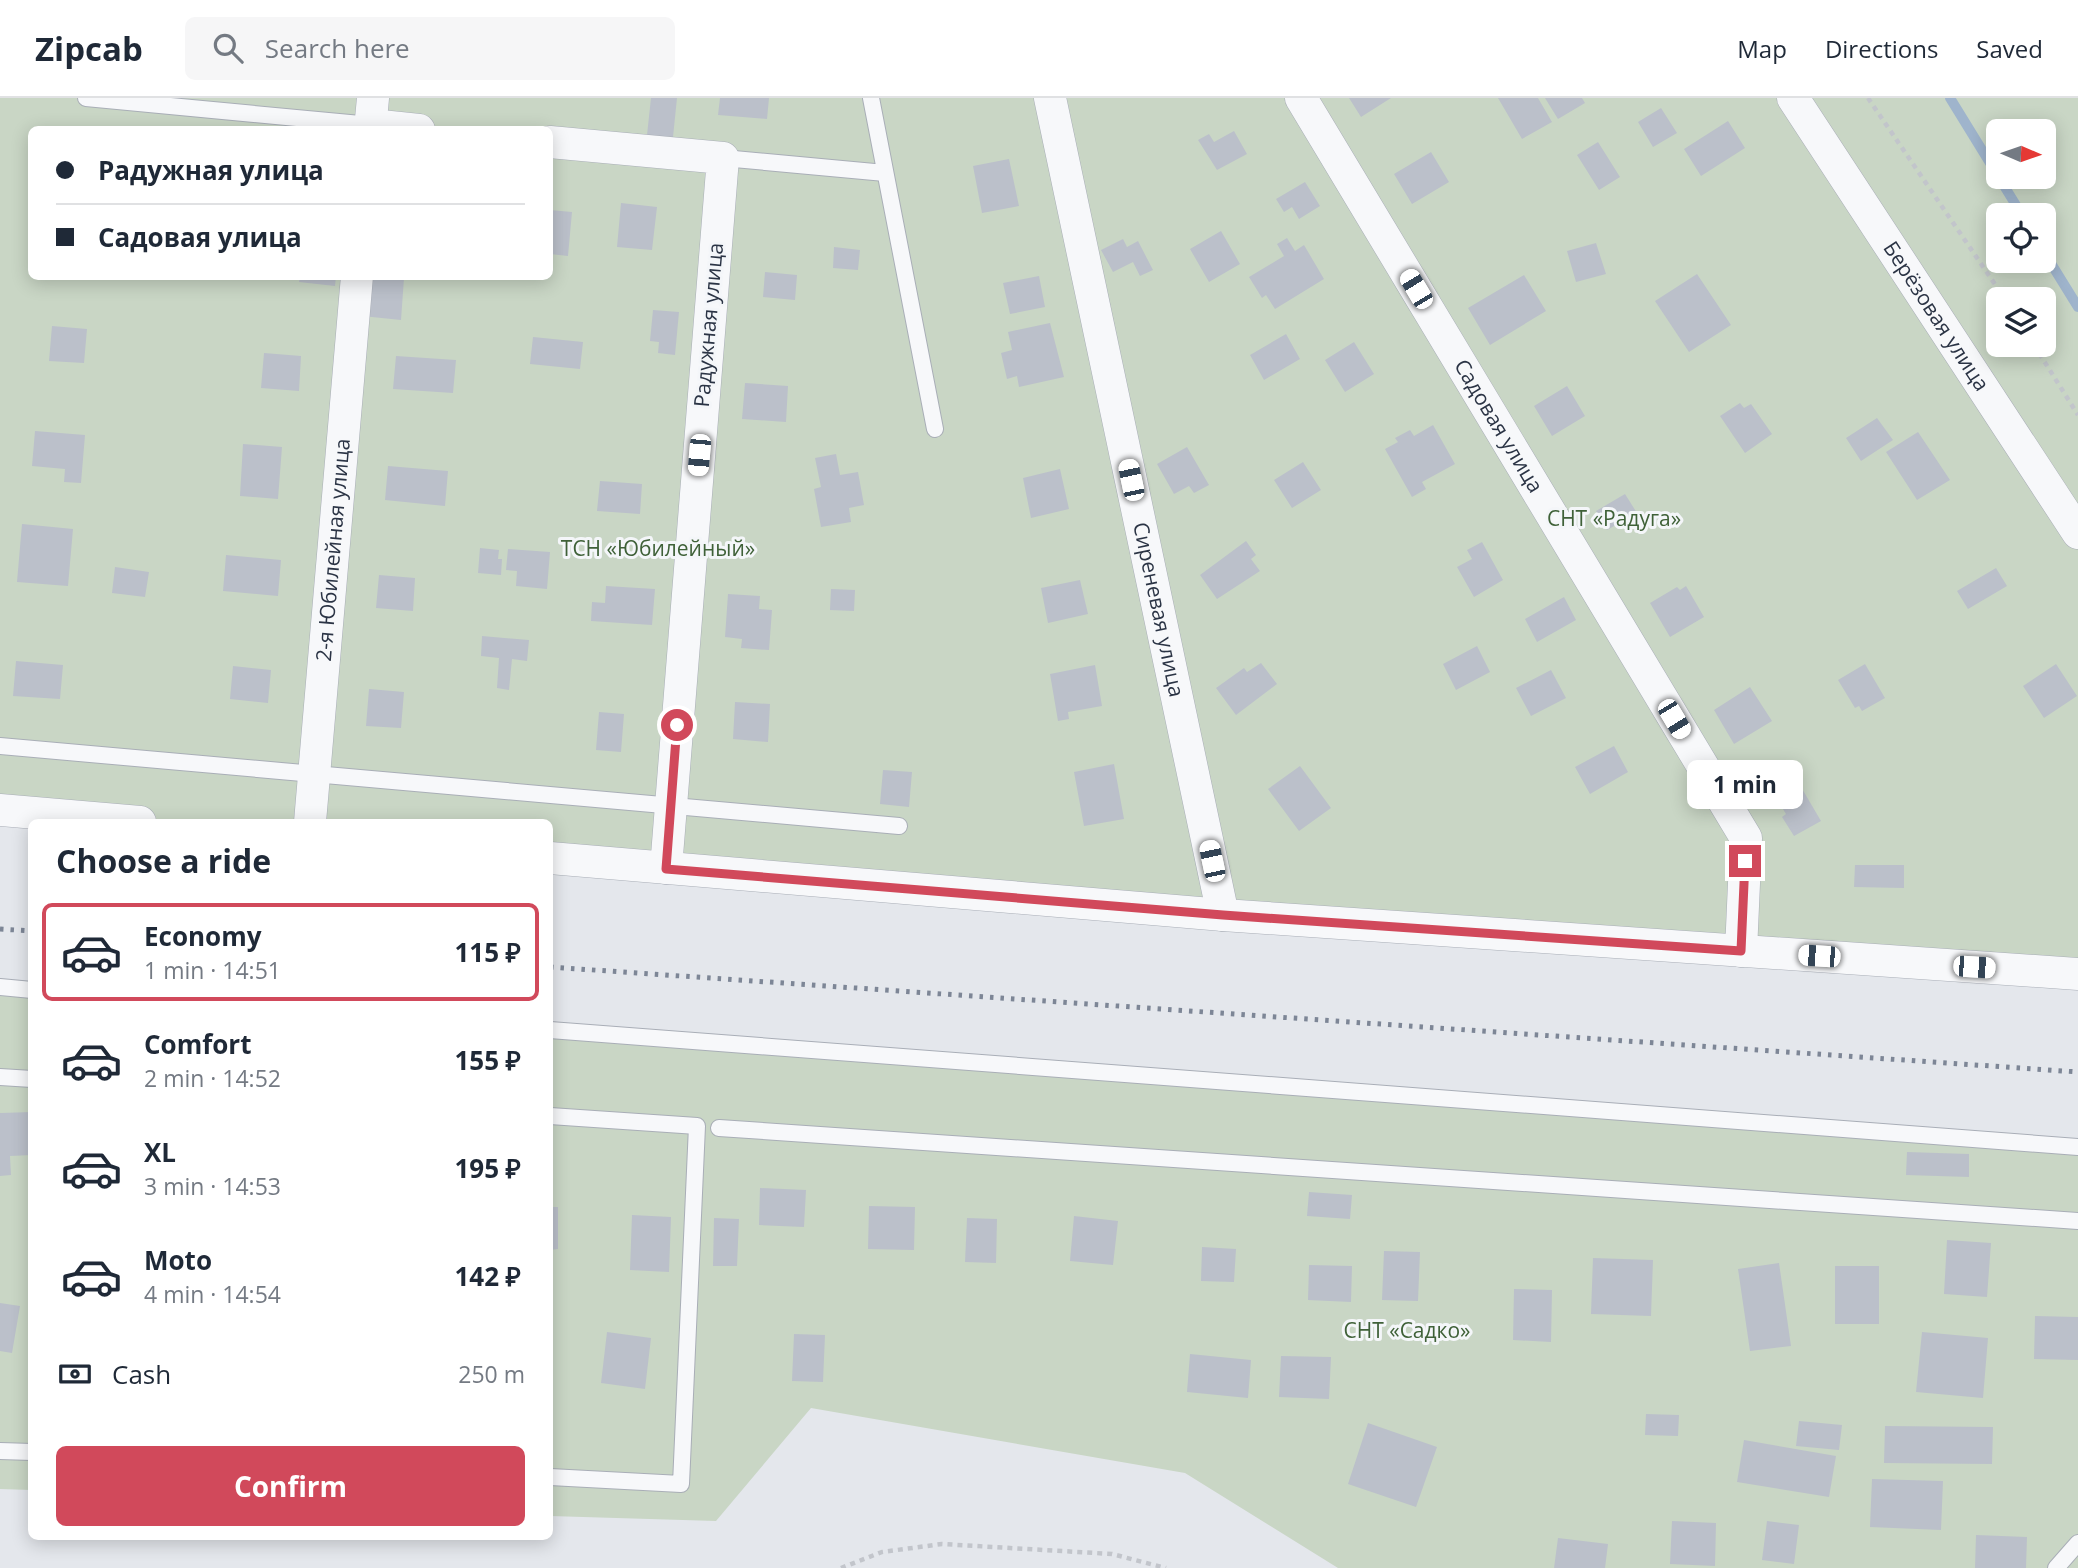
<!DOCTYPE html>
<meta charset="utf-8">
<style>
:root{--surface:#fff;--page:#f6f6f7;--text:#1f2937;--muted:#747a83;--line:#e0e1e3;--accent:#d1495b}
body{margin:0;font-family:"Open Sans",sans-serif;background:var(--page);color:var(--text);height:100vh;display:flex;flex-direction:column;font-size:26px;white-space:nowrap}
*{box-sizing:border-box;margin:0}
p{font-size:23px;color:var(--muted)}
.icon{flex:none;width:38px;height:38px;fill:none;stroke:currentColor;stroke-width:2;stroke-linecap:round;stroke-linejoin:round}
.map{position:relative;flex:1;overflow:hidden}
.details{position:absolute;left:28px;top:721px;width:525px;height:721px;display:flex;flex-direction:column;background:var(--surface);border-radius:10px;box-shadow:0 4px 18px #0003}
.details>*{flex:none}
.hud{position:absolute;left:28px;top:28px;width:525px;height:154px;border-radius:10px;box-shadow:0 4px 18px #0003;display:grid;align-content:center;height:154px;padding:0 28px;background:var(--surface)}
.needle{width:46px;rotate:92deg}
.buttons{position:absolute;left:1986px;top:21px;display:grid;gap:14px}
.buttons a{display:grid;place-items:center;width:70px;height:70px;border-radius:10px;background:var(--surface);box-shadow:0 4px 18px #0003;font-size:35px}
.end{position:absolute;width:32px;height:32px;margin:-16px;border:9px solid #d1495b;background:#fff;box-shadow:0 0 0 4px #fff}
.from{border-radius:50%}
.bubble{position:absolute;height:49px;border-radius:10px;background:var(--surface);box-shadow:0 4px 18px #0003;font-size:23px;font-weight:700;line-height:49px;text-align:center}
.car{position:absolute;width:21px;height:42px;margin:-21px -10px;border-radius:9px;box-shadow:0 0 5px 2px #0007;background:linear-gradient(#fff 24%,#345 0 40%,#fff 0 76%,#345 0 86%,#fff 0)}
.hud b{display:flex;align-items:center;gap:24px;height:66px;font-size:26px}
.hud b+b{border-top:2px solid var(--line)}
.hud i{width:18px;height:18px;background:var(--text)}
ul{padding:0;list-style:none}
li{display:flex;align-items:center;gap:21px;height:98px;margin:0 14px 10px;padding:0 14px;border:4px solid transparent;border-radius:10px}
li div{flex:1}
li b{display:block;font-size:26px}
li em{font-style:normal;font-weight:700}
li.on{border-color:var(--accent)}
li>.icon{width:63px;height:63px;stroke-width:1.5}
h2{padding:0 28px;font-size:32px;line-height:84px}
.pay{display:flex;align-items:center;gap:18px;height:77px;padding:0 28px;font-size:26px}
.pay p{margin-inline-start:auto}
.button{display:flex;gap:14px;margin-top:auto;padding:14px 28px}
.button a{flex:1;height:80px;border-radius:10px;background:var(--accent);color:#fff;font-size:28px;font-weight:700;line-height:80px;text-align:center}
header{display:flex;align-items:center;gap:42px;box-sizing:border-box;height:98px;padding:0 35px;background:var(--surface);border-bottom:2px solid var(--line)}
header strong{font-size:33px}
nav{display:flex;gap:38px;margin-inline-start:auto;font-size:24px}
.search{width:490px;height:63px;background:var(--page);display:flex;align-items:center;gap:18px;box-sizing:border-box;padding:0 24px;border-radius:10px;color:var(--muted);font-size:26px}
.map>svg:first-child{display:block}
.green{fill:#c9d6c5;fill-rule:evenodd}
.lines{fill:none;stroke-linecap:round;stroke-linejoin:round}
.stream{stroke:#9fb4cc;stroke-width:10}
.building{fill:#bbc0ca}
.service-casing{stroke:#a9aeb7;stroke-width:18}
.minor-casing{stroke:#a9aeb7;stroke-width:33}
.path{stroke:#c2c5cb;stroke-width:4.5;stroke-dasharray:5 5;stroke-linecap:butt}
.service{stroke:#f7f8fa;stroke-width:16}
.minor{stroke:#f7f8fa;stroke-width:32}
.rail{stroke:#7d8696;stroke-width:5;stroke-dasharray:3.5 7;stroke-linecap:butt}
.route{stroke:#d1495b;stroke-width:9}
.labels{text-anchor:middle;stroke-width:6;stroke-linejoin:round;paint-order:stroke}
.street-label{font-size:21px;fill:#2b3445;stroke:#f4f6f9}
.park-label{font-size:21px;fill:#3f6138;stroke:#f4f6f9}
</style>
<header>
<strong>Zipcab</strong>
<div class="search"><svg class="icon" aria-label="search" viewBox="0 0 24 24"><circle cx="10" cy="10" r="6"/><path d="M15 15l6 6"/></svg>Search here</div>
<nav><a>Map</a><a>Directions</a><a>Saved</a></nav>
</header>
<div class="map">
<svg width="2078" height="1470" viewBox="0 0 2078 1470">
<rect width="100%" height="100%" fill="#e4e7ec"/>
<path class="green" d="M 0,0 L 2078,0 L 2078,876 L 550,760 L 550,724 L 140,724 L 0,712 ZM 32,32 L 550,32 L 550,178 L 32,178 ZM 1998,33 L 2044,33 L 2044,79 L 1998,79 ZM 1998,117 L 2044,117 L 2044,163 L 1998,163 ZM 1998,201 L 2044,201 L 2044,247 L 1998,247 Z
M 0,889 L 31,892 L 31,1392 L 0,1391 Z
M 550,932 L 2078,1045 L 2078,1470 L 1338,1470 L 1185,1375 L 811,1310 L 716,1423 L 550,1418 Z"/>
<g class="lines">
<path class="stream" d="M 1950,0 L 2022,117
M 2044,154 L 2078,209"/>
</g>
<path class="building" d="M 651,0 L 677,0 L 673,39 L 647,37 Z
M 720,0 L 769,0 L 767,21 L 718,17 Z
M 1349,0 L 1391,0 L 1361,19 Z
M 1498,0 L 1538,0 L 1552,24 L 1522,41 Z
M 1545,0 L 1582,0 L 1585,5 L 1558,21 Z
M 1661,10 L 1677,35 L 1653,49 L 1638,24 Z
M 1728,23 L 1745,50 L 1701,78 L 1684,51 Z
M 1234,33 L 1247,56 L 1217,72 L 1198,42 L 1209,36 L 1214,44 Z
M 1598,44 L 1620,79 L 1599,92 L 1577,57 Z
M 1431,54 L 1449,84 L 1412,106 L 1394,76 Z
M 1009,61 L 1019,108 L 982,115 L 973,68 Z
M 1305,84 L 1320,108 L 1299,121 L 1292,109 L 1284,114 L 1276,101 Z
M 621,105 L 657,109 L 652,152 L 617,149 Z
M 550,112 L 572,114 L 568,158 L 550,156 Z
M 1221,133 L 1240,166 L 1209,184 L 1190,151 Z
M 1287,140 L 1295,153 L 1304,147 L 1324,181 L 1275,211 L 1266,197 L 1262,200 L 1249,179 L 1284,158 L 1277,146 Z
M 1123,141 L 1127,149 L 1138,143 L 1153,172 L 1140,178 L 1133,164 L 1113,174 L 1101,152 Z
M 1596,145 L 1606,176 L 1576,184 L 1567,153 Z
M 834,149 L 860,152 L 858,172 L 833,170 Z
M 765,174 L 797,177 L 795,202 L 763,199 Z
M 1697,176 L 1731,227 L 1689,254 L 1655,203 Z
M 1524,177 L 1546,213 L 1490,247 L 1468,210 Z
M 300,178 L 336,178 L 335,188 L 299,184 Z
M 365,178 L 404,180 L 401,222 L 362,218 Z
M 1039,178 L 1045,209 L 1010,216 L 1003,185 Z
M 653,212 L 679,214 L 675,257 L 658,255 L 659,244 L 650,243 Z
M 1050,225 L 1064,279 L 1019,289 L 1017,278 L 1007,281 L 1001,255 L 1012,252 L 1008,234 Z
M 52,228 L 87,231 L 84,265 L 49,263 Z
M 1286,236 L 1300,261 L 1264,282 L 1250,257 Z
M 533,239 L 583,244 L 580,271 L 530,266 Z
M 1354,244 L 1374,276 L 1345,294 L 1325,262 Z
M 264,255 L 301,258 L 299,293 L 261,290 Z
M 396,258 L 456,262 L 453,295 L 393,291 Z
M 745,285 L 788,288 L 786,324 L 742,321 Z
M 1567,288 L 1585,318 L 1552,338 L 1534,308 Z
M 1740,305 L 1744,310 L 1751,306 L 1772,336 L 1745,355 L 1720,318 Z
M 1877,320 L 1893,342 L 1861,363 L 1846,340 Z
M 1433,327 L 1455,366 L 1422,384 L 1426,391 L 1412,399 L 1385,351 L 1398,344 L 1395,340 L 1410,332 L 1414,338 Z
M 35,333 L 85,337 L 81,385 L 64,384 L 65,371 L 32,368 Z
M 1918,334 L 1950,382 L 1917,402 L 1886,354 Z
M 243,346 L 282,349 L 278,401 L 240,398 Z
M 1187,349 L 1209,387 L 1194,395 L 1189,388 L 1174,396 L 1157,366 Z
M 836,356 L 840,377 L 858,374 L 864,407 L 849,410 L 851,424 L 821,429 L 814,391 L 821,389 L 815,360 Z
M 1303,364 L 1321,392 L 1292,410 L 1274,382 Z
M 388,368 L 448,373 L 445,408 L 385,402 Z
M 1060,371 L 1069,411 L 1031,420 L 1023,380 Z
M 600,383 L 642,386 L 640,416 L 597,413 Z
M 1625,396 L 1637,415 L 1607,432 L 1596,413 Z
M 22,426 L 73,431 L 68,488 L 17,484 Z
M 1246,443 L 1256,457 L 1251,461 L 1260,473 L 1217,501 L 1200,477 Z
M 1482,444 L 1503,482 L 1474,499 L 1457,469 L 1472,461 L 1467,452 Z
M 480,450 L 499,452 L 498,461 L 502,461 L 501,477 L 478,475 Z
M 508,451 L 550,454 L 547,491 L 516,488 L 517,473 L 506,472 Z
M 226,457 L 281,462 L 278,498 L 223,493 Z
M 115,469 L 149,474 L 145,499 L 112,495 Z
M 1996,470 L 2007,488 L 1968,511 L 1957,493 Z
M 379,477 L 415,480 L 413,513 L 376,510 Z
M 1080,482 L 1088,516 L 1048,525 L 1041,490 Z
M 606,488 L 655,491 L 652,527 L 591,523 L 592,504 L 605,505 Z
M 1686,488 L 1704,519 L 1670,539 L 1650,505 L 1677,489 L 1680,492 Z
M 831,491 L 855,492 L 854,513 L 830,512 Z
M 728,496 L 760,498 L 759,511 L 772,512 L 769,552 L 741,550 L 742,541 L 725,539 Z
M 1564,499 L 1576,522 L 1537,544 L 1525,521 Z
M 482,538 L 529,542 L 527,563 L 512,561 L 509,592 L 497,590 L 499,560 L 481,558 Z
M 1477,548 L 1490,574 L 1456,592 L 1443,566 Z
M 16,563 L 63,567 L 60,601 L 13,598 Z
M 1261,565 L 1277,586 L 1236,617 L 1216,590 L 1244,570 L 1247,574 Z
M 1865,566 L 1885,600 L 1862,613 L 1859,608 L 1855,610 L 1838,582 Z
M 2056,566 L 2077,598 L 2044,620 L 2023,588 Z
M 1095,567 L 1102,608 L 1068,614 L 1069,621 L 1058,623 L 1050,576 Z
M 233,568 L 271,572 L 268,605 L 230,601 Z
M 1551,572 L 1566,600 L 1531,618 L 1516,590 Z
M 1750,589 L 1772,623 L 1734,646 L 1714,612 Z
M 369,591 L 404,594 L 401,630 L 366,628 Z
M 735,604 L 770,606 L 768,644 L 733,641 Z
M 599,614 L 624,616 L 621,654 L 596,652 Z
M 1614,648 L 1628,674 L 1590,696 L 1575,669 Z
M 1114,666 L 1124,721 L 1084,728 L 1074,674 Z
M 1300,668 L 1331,710 L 1299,733 L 1268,691 Z
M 883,672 L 912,674 L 909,709 L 880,706 Z
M 1801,689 L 1821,723 L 1794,738 L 1782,719 L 1786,716 L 1778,703 Z
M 1855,767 L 1904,767 L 1904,790 L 1854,789 Z
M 32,1014 L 32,1057 L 10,1058 L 11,1077 L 0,1078 L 0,1015 Z
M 1907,1054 L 1969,1056 L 1969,1079 L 1906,1077 Z
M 760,1090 L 806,1092 L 804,1129 L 759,1127 Z
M 1309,1094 L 1352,1097 L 1350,1121 L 1307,1118 Z
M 869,1108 L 915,1109 L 914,1152 L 868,1151 Z
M 550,1109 L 558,1109 L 558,1151 L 550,1152 Z
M 632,1117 L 671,1119 L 669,1174 L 630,1172 Z
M 1074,1118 L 1118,1123 L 1113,1167 L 1070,1163 Z
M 714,1120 L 739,1121 L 737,1168 L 713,1168 Z
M 967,1120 L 997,1121 L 996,1165 L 965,1164 Z
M 1947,1142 L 1991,1145 L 1987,1199 L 1944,1196 Z
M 1202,1149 L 1236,1151 L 1234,1184 L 1201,1183 Z
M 1384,1153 L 1420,1154 L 1418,1203 L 1382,1202 Z
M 1593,1160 L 1653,1162 L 1651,1218 L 1591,1216 Z
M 1779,1165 L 1791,1248 L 1750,1253 L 1738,1171 Z
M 1309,1167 L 1352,1168 L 1351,1204 L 1308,1202 Z
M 1835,1168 L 1879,1168 L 1879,1226 L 1835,1226 Z
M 1514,1191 L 1552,1192 L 1551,1244 L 1513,1242 Z
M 0,1205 L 20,1208 L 12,1255 L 0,1253 Z
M 2035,1218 L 2078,1219 L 2078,1262 L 2034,1261 Z
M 607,1234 L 651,1240 L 645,1291 L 601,1285 Z
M 1922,1234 L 1988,1240 L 1983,1300 L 1916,1294 Z
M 794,1236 L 825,1237 L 823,1284 L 792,1283 Z
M 1190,1256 L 1251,1262 L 1248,1300 L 1187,1294 Z
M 1281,1258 L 1331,1259 L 1329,1301 L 1279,1299 Z
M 1646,1316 L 1679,1317 L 1678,1338 L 1645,1337 Z
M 1799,1323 L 1842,1327 L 1839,1352 L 1796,1348 Z
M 1368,1325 L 1437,1349 L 1416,1409 L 1348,1386 Z
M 1885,1328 L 1993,1329 L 1992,1366 L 1884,1365 Z
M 1744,1342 L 1836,1358 L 1829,1399 L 1737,1384 Z
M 1872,1381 L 1943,1383 L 1941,1432 L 1870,1429 Z
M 1672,1423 L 1716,1425 L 1715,1468 L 1670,1466 Z
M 1767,1423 L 1799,1427 L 1794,1466 L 1762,1462 Z
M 1976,1437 L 2027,1439 L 2026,1470 L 1975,1470 Z
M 1558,1440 L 1608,1446 L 1605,1470 L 1554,1470 Z"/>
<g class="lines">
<g class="service-casing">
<path id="service" d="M 86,0 L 371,27
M 871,0 L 935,331
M 723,60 L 885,75
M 0,648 L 899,728
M 0,889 L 32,892
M 550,932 L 2078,1049
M 0,979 L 32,981
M 550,1018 L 697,1028 L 681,1386 L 550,1379
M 719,1030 L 2078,1123
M 0,1353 L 32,1354
M 2056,1470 L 2078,1445"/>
</g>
<g class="minor-casing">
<g id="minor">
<path id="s1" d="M 1050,0 L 1223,817"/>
<path id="s2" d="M 1301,0 L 1746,740 L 1741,853"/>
<path id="s3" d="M 1793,0 L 2078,435"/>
<path d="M 371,27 L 419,32"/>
<path d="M 370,32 L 373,0"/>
<path d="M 550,44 L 723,60 L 666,770"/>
<path d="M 0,712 L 140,724"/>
<path id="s4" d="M 310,724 L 357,178"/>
<path d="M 550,760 L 1223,817 L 2078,876"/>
</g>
</g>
<path class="path" d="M 1868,0 L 2005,201
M 2034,247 L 2078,317
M 841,1470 L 882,1454 L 942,1446 L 1112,1456 L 1166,1470"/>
<use href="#service" class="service"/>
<use href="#minor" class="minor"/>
<path class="rail" d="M 0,831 L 32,833
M 550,869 L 2078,974"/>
</g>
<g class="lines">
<path class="route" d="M 677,627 L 666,771 L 1223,817 L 1741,853 L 1745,763"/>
</g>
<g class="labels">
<g class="street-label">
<text dy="7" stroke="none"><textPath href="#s3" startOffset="261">Берёзовая улица</textPath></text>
<text transform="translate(709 227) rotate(-85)" y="7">Радужная улица</text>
<text dy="7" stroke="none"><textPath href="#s2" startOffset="383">Садовая улица</textPath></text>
<text dy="7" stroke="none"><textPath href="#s4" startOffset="273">2-я Юбилейная улица</textPath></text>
<text dy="7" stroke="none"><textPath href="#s1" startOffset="523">Сиреневая улица</textPath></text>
</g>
<g class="park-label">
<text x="1614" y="428">СНТ «Радуга»</text>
<text x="658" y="458">ТСН «Юбилейный»</text>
<text x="1407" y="1240">СНТ «Садко»</text>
</g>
</g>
</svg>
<div class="buttons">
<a><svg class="needle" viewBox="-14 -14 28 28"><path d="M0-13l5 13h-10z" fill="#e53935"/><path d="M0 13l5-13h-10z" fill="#747a83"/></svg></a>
<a><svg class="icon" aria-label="locate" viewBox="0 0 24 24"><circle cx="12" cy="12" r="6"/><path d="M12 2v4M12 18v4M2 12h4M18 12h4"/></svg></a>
<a><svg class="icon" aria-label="layers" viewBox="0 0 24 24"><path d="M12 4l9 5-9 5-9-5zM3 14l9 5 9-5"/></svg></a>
</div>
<i class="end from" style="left:677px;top:627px"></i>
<i class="end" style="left:1745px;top:763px"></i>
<div class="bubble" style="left:1687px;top:662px;width:116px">1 min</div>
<i class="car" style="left:1416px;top:191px;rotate:329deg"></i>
<i class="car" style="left:699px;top:357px;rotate:185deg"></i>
<i class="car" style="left:1131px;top:382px;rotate:348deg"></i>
<i class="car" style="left:1674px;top:621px;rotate:149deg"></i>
<i class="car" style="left:1212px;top:763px;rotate:348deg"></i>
<i class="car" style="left:1819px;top:858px;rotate:274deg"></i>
<i class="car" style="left:1974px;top:869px;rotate:94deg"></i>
<div class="hud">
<b><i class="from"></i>Радужная улица</b>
<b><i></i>Садовая улица</b>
</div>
<section class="details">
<h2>Choose a ride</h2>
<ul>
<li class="on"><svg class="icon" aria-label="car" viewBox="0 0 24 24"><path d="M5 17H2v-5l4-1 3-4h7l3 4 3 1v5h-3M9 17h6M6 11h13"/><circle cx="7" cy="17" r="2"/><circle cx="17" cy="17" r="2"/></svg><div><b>Economy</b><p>1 min · 14:51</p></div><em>115 ₽</em></li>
<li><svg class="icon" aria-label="car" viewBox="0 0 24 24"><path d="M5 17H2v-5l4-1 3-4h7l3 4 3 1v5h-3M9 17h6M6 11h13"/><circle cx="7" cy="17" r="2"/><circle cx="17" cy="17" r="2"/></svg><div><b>Comfort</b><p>2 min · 14:52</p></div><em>155 ₽</em></li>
<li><svg class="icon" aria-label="car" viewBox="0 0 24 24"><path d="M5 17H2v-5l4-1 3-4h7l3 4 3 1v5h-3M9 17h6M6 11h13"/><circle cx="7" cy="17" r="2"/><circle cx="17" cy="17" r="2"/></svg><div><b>XL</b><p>3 min · 14:53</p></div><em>195 ₽</em></li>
<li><svg class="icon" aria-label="car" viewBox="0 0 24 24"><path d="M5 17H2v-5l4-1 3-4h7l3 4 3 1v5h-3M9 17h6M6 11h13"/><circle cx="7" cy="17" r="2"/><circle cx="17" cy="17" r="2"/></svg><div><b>Moto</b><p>4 min · 14:54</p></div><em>142 ₽</em></li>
</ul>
<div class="pay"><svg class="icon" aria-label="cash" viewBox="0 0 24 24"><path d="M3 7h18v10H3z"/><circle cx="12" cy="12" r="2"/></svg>Cash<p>250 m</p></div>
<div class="button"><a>Confirm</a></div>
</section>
</div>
